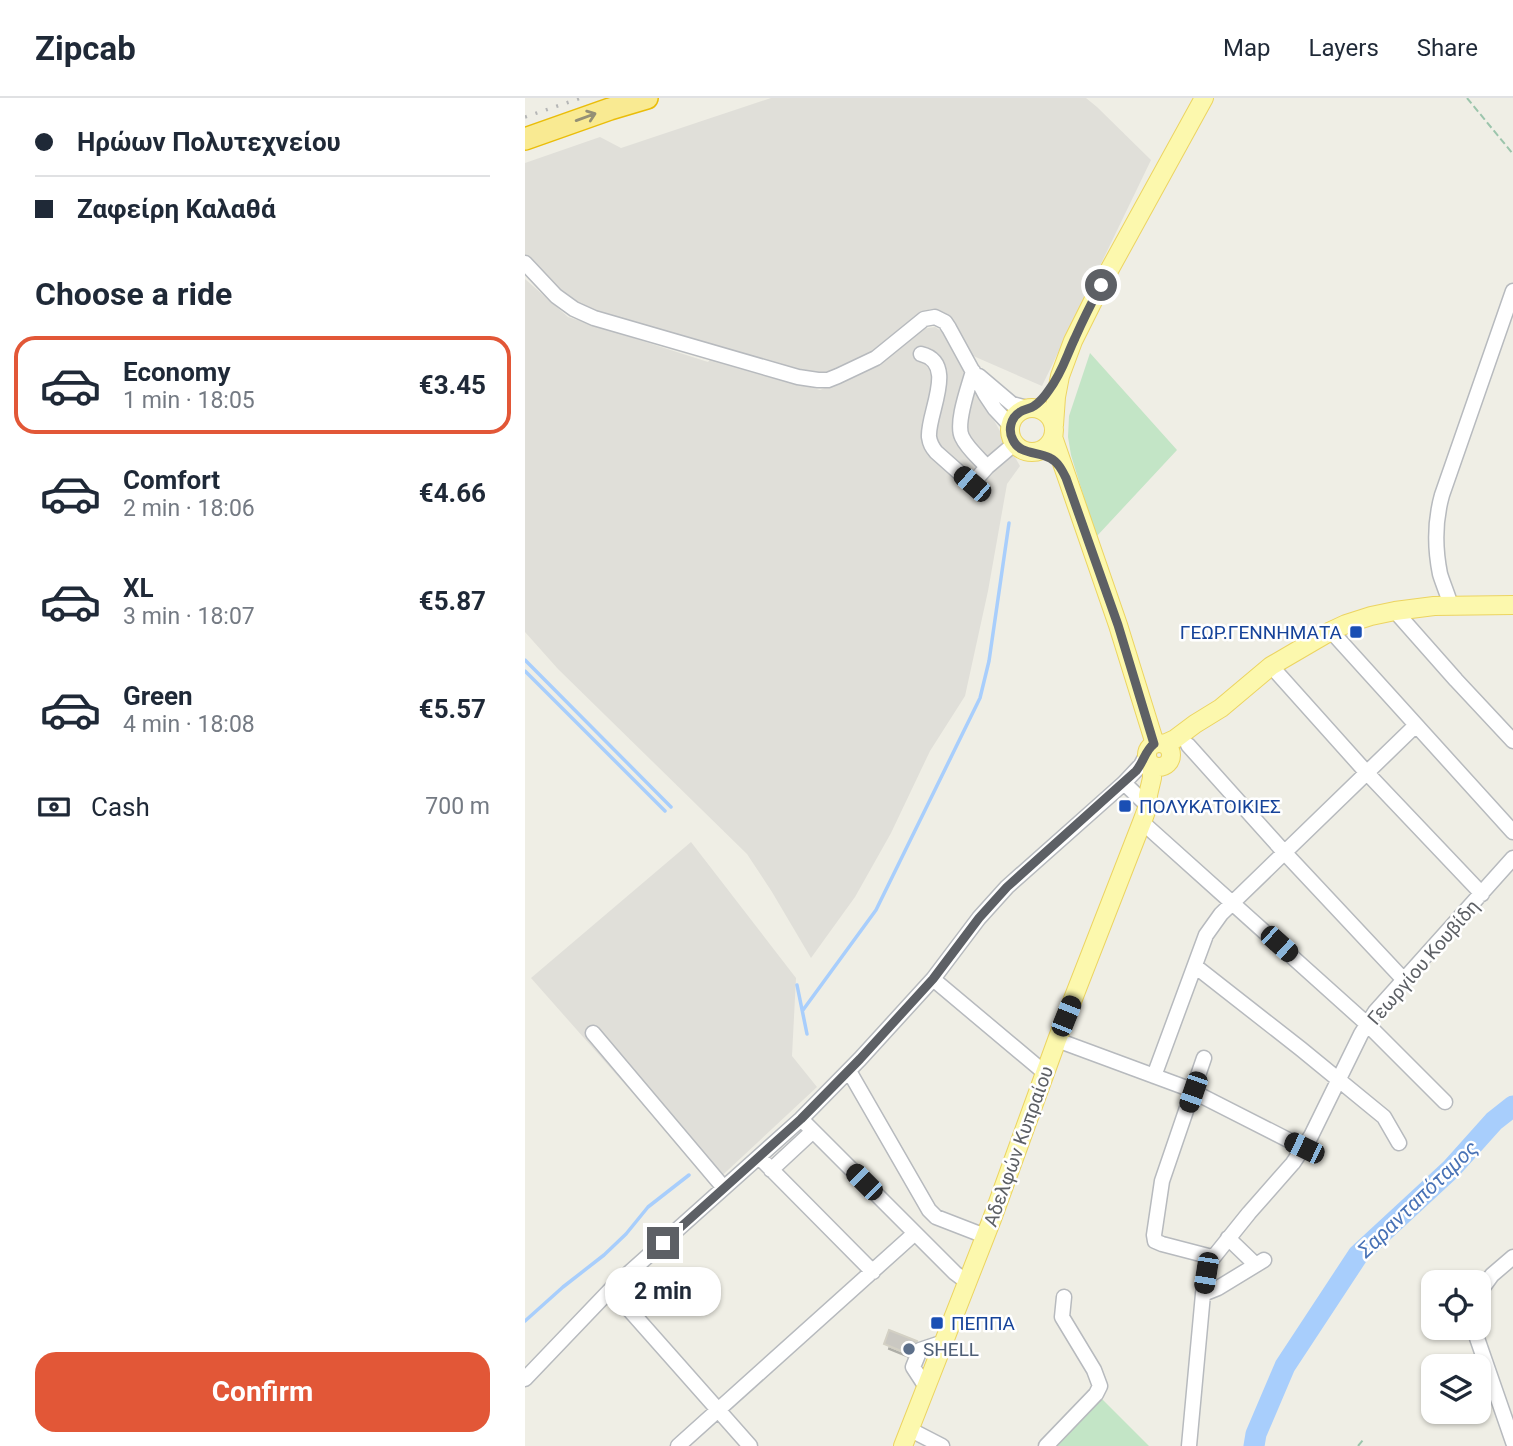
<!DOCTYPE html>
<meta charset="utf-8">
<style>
:root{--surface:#fff;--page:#f6f6f7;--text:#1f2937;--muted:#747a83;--line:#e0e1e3;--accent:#e25737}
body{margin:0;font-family:Roboto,sans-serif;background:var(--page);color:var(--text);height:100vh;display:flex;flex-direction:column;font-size:26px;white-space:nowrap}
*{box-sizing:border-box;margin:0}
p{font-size:23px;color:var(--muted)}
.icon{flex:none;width:38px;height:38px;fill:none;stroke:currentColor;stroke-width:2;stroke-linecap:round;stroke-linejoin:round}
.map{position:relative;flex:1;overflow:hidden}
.drawer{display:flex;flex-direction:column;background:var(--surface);width:525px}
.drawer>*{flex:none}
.guide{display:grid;align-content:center;height:154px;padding:0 35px;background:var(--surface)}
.tools{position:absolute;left:896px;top:1172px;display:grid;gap:14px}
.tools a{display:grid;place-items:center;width:70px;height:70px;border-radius:14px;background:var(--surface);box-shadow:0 2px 5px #0004;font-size:35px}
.end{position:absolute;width:32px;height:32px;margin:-16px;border:9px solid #5d6065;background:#fff;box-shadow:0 0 0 4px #fff}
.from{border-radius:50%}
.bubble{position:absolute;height:49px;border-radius:21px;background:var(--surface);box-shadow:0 2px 5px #0004;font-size:23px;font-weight:700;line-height:49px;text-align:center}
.car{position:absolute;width:21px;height:42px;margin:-21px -10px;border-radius:9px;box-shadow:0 0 5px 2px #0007;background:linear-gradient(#222 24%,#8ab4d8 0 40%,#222 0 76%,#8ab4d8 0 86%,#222 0)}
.guide b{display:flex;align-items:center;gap:24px;height:66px;font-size:26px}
.guide b+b{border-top:2px solid var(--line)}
.guide i{width:18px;height:18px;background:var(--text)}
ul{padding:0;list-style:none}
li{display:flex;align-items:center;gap:21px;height:98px;margin:0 14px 10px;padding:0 21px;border:4px solid transparent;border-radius:21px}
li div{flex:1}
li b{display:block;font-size:26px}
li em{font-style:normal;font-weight:700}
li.active{border-color:var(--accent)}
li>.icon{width:63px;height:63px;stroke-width:1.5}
h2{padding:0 35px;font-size:32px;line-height:84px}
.pay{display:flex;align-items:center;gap:18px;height:77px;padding:0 35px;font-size:26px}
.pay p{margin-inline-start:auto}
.action{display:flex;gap:14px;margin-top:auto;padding:14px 35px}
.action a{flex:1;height:80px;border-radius:21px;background:var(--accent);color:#fff;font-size:28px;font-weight:700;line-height:80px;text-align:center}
header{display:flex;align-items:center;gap:42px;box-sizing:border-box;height:98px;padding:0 35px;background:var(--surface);border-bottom:2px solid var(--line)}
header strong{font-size:33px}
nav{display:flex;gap:38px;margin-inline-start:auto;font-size:24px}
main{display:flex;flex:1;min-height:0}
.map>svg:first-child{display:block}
.industrial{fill:#e0dfd9}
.green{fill:#c3e5c6}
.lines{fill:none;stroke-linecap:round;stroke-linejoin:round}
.stream{stroke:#a8cefc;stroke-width:3.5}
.river{stroke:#a8cefc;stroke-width:21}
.building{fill:#cac8c2;stroke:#d3d0c4;stroke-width:2;filter:url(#shadow)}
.minor-casing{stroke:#b7babe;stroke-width:17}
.major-casing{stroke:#ecd461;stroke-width:20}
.highway-casing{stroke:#eabd09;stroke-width:24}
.path{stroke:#9cc5ac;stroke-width:2;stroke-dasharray:7 3.5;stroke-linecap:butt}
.minor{stroke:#fff;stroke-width:14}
.major{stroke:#fcf8ad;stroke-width:18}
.highway{stroke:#f9ea92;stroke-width:21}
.rail{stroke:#b5b6b6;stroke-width:3.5;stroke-dasharray:2 9;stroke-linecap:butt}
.oneway{stroke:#949075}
.route{stroke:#5d6065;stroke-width:9}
.transit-dot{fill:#1a4fb4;stroke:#fff;stroke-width:2.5}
.service-dot{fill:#5c6f8a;stroke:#fff;stroke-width:2.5}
.labels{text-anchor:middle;stroke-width:5;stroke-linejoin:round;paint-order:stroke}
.transit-label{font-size:19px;fill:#164399;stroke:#fff;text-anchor:start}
.street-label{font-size:19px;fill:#5d6065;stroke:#fff}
.service-label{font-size:19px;fill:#4e5e75;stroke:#fff;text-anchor:start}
.water-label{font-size:21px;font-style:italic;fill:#4872b6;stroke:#fff}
</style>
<header>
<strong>Zipcab</strong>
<nav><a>Map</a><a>Layers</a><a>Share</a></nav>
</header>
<main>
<section class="drawer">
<div class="guide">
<b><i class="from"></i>Ηρώων Πολυτεχνείου</b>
<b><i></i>Ζαφείρη Καλαθά</b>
</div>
<h2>Choose a ride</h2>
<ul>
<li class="active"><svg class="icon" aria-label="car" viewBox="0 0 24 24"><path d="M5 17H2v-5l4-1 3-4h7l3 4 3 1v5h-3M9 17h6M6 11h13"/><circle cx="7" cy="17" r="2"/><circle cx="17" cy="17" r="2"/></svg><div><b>Economy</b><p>1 min · 18:05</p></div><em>€3.45</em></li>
<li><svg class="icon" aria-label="car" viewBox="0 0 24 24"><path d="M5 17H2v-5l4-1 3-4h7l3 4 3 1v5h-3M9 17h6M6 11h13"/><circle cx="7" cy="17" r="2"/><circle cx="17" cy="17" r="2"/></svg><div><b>Comfort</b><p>2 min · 18:06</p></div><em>€4.66</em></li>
<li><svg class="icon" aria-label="car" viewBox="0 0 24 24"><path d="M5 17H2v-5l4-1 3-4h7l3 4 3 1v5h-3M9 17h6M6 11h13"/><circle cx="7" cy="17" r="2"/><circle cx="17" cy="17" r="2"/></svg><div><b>XL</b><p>3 min · 18:07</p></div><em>€5.87</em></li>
<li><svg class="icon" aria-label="car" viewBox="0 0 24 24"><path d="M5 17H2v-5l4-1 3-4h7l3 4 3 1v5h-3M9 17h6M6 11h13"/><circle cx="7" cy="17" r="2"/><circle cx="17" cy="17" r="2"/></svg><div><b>Green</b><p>4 min · 18:08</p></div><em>€5.57</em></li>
</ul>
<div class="pay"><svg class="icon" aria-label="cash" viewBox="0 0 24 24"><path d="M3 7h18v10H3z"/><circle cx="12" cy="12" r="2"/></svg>Cash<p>700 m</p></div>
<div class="action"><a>Confirm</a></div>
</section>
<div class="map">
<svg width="988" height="1348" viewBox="0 0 988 1348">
<defs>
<filter id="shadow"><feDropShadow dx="5" dy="5" stdDeviation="0" flood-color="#0004"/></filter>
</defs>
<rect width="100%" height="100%" fill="#efeee5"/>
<path class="industrial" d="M 246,0 L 561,0 L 572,9 L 626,62 L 517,288 L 446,257 L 418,216 L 406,211 L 396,215 L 354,250 L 310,273 L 290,275 L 266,272 L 57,209 L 34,195 L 0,157 L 0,65 L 75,39 L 96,50 Z
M 0,181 L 43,219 L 183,264 L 188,258 L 295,292 L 351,268 L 397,231 L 410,229 L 419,235 L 495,368 L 482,386 L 463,493 L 440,598 L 405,653 L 366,735 L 330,799 L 286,860 L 247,794 L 222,756 L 33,571 L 0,534 Z
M 166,744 L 271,880 L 267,958 L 292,989 L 188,1086 L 6,880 Z"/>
<path class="green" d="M 565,255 L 652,352 L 571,439 L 546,357 L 543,339 L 544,318 Z
M 577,1301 L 624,1348 L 529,1348 Z"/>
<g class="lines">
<path class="stream" d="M 0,562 L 146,709
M 0,573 L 140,713
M 272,887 L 282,936
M 278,912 L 351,812 L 455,600 L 464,563 L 484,425
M 0,1223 L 38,1189 L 79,1157 L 101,1136 L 123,1109 L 164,1077"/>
<path class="river" d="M 729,1348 L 731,1336 L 760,1268 L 833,1157 L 926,1071 L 969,1023 L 988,1008"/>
</g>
<path class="building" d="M 364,1232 L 392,1243 L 386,1257 L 359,1246 Z"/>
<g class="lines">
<g class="minor-casing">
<path id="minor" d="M 0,165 L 31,198 L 49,211 L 69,220 L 273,279 L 293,282 L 303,282 L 313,278 L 351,260 L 399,221 L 410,219 L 420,224 L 424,230 L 460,296 L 470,311 L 485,327
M 396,256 C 433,265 402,316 404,339 C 405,346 407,349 411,354 L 447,386 L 462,369 L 489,346
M 448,273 C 444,288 430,325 437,339 C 442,350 454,360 462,369
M 454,278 L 487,306 L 502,310
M 926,508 C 923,497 918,486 915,476 C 910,451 910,422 917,397 L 988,193
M 870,513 L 931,582 L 988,643
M 806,533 L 988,734
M 746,568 L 842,675 L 957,796
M 663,647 L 759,754 L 879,882
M 599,685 L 623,708
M 617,724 L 842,926 L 920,1004
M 670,868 L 776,951 L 859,1019 L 874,1045
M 408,881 L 520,975
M 68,935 L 199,1090
M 532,942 L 659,989 L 779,1050
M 679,960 L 637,1083 L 629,1137 L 630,1143 L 637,1146 L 687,1159
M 324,973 L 404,1112 L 411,1119 L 460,1138
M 629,978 L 681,837 L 696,816 L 890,628
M 276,1021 L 430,1175 L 442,1184
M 234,1059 L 348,1174
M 246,1072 L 288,1033
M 703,1140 L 730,1166
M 86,1191 L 225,1348
M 954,1195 L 967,1177 L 988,1159
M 678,1196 L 693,1190 L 739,1162
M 951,1230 L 952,1240 L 988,1344
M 0,1281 L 86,1191 L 276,1021 L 335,961 L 408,881 L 454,820 L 482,789 L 599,685 L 616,667 L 622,656
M 401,1289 L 388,1269 L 395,1252 L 419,1244
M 384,1331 L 417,1348
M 153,1348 L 390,1135
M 521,1348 L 571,1296 L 575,1288 L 569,1272 L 537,1219 L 539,1199
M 664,1348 L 678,1196 L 683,1166 L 724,1115 L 768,1065 L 786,1038 L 836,936 L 850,914 L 988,760"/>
</g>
<g class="major-casing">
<path id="major" d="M485 332a22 22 0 1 1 44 0a22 22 0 1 1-44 0Z
M 529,327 L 531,299 L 535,278 L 548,243 L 576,187 L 679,0
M 528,339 L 593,527 L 630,646
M622 657a12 12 0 1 1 24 0a12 12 0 1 1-24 0Z
M 639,646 L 650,641 L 670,626 L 696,610 L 746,568 L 806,533 L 821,526 L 846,518 L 870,513 L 909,508 L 988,507
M 378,1348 L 467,1121 L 532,942 L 617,724 L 623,708 L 623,697 L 627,680 L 627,667"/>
</g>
<g class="highway-casing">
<path id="highway" d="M 0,41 L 85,11 L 122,0"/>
</g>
<path class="path" d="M 942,0 L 988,56
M 833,1348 L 838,1342"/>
<use href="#minor" class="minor"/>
<use href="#major" class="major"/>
<use href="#highway" class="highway"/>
<path class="rail" d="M 0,19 L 56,0"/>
</g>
<defs><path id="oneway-shaft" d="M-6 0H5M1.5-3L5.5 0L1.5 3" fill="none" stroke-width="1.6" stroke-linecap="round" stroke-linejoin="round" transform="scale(1.75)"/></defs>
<use class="oneway" href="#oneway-shaft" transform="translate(61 19) rotate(-20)"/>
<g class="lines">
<path class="route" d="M 138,1145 L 276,1021 L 335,961 L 408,881 L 454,820 L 482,789 L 611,673 C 618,665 621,651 629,646 L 593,527 L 541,380 C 537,372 533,364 525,360 C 512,353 495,357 488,342 C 483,333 485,320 495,314 C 499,311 505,311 509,308 C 515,304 520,298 524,292 C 537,275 541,259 550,240 C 558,222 567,204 576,187"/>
</g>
<g class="transit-dot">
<rect x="824" y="527" width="14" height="14" rx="3.5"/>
<rect x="593" y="701" width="14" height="14" rx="3.5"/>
<rect x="405" y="1218" width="14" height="14" rx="3.5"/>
</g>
<circle class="service-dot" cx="384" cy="1251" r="7"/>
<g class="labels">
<g class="transit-label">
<text x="817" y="541" text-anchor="end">ΓΕΩΡ.ΓΕΝΝΗΜΑΤΑ</text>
<text x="614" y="715">ΠΟΛΥΚΑΤΟΙΚΙΕΣ</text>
<text x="426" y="1232">ΠΕΠΠΑ</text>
</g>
<g class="street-label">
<text transform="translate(898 864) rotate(-49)" y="7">Γεωργίου Κουβίδη</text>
<text transform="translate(493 1048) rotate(-70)" y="7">Αδελφών Κυπραίου</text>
</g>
<g class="service-label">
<text x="398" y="1258">SHELL</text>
</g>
<g class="water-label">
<text transform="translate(893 1101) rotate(-44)" y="7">Σαρανταπόταμος</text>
</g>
</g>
</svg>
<div class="tools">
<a><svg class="icon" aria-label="locate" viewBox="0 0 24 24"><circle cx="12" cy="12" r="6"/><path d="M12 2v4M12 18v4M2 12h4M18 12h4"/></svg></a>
<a><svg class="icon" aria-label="layers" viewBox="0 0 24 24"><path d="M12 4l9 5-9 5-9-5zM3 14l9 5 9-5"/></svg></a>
</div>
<i class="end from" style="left:576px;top:187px"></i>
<i class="end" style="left:138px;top:1145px"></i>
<div class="bubble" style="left:80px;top:1169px;width:116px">2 min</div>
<i class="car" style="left:447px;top:386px;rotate:311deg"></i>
<i class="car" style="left:754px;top:846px;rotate:132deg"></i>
<i class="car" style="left:541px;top:918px;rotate:22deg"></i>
<i class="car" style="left:668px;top:994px;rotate:199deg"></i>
<i class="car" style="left:779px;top:1050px;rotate:296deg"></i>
<i class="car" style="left:339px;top:1084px;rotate:315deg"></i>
<i class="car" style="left:681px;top:1175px;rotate:189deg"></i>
</div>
</main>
